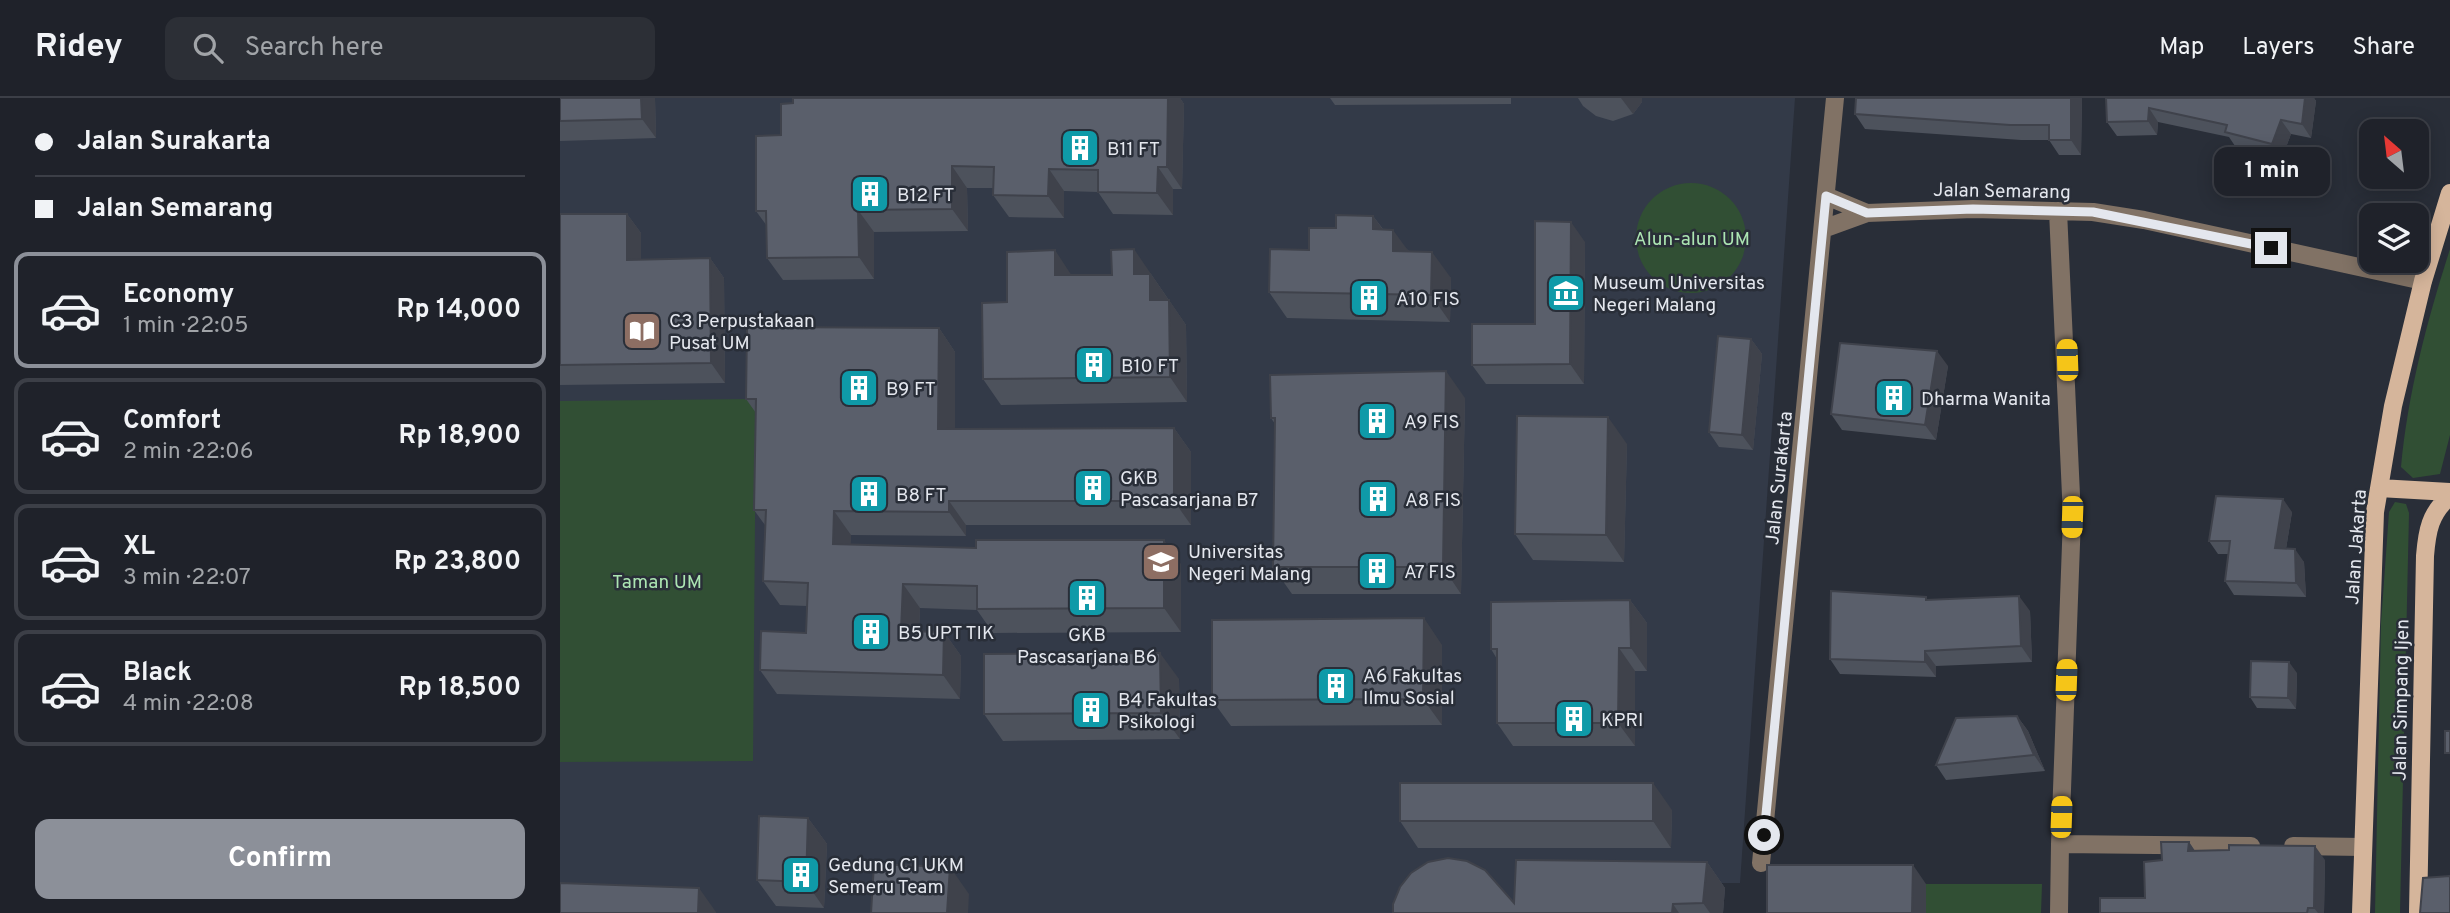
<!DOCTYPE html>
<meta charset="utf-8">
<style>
:root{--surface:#1f222a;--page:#2c2f36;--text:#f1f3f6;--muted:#a1a4a8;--line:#3c3f47;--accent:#8c9099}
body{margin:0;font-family:Overpass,sans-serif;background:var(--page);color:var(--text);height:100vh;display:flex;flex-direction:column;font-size:26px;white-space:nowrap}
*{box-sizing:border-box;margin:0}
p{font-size:23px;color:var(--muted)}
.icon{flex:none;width:38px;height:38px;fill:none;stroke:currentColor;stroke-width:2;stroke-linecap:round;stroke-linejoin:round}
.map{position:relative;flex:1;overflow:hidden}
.details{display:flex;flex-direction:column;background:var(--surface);width:560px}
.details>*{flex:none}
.top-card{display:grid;align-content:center;height:154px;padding:0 35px;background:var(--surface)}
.needle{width:46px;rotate:332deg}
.buttons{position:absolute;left:1799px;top:21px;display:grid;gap:14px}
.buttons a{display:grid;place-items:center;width:70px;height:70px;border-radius:14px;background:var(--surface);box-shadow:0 4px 18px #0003,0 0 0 2px var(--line);font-size:35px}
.end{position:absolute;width:32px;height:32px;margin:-16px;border:9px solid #e4e7ee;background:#111;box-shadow:0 0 0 4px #111}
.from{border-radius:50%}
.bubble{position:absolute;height:49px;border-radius:14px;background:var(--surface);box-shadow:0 4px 18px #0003,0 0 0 2px var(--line);font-size:23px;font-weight:700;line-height:49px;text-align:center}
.car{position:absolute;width:21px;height:42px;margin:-21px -10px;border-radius:9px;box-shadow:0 0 5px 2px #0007;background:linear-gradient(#f5c518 24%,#345 0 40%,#f5c518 0 76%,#345 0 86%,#f5c518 0)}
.top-card b{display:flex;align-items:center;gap:24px;height:66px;font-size:26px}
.top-card b+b{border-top:2px solid var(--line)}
.top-card i{width:18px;height:18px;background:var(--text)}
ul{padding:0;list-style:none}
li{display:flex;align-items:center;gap:21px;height:116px;margin:0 14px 10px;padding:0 21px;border:4px solid var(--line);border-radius:14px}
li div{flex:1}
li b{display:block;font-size:26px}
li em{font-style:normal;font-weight:700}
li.current{border-color:var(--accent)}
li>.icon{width:63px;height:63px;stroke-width:1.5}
.action{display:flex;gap:14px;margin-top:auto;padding:14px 35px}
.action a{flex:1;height:80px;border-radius:14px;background:var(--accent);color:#fff;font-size:28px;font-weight:700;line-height:80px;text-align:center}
header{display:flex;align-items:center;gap:42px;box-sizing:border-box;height:98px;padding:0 35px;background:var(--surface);border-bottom:2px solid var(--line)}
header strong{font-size:33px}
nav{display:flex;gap:38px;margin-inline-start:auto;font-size:24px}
.search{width:490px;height:63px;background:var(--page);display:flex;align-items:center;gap:18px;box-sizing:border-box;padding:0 24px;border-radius:14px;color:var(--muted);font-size:26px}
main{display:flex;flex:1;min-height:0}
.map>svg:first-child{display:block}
.built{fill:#333a48}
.green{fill:#314f34}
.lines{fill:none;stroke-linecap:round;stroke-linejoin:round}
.minor{stroke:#817265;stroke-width:18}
.major{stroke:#d5b59b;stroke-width:18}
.wall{fill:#4d525c}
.shaded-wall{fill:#3f424b}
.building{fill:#5a5f6b;stroke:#3f424b;stroke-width:2}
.route{stroke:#e4e7ee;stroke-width:9}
.labels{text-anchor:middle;stroke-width:5;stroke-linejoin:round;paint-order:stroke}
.poi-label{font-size:19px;fill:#e4e7ee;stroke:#292e38;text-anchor:start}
.street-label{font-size:19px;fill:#e4e7ee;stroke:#292e38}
.park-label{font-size:19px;fill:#ace5b2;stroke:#292e38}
</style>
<header>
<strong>Ridey</strong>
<div class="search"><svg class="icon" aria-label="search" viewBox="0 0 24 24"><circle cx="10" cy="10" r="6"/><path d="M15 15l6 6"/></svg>Search here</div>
<nav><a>Map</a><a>Layers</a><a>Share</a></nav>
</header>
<main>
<section class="details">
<div class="top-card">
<b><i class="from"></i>Jalan Surakarta</b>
<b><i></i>Jalan Semarang</b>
</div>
<ul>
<li class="current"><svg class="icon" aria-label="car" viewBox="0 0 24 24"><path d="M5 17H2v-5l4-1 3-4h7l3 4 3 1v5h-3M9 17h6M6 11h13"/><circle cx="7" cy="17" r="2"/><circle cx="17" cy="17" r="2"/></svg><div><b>Economy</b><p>1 min · 22:05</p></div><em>Rp 14,000</em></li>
<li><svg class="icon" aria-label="car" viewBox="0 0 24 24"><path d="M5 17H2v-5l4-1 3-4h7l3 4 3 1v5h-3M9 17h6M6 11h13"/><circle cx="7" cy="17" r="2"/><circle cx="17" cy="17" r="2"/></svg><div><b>Comfort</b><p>2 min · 22:06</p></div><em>Rp 18,900</em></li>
<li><svg class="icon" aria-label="car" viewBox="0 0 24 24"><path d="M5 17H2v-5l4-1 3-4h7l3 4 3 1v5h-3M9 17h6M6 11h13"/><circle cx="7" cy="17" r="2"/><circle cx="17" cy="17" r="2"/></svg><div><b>XL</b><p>3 min · 22:07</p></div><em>Rp 23,800</em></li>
<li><svg class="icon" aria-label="car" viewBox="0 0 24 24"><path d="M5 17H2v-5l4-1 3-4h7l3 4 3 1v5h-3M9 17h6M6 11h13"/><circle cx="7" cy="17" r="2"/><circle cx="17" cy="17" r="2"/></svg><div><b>Black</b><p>4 min · 22:08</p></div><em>Rp 18,500</em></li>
</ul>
<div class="action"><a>Confirm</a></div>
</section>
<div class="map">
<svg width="1890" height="815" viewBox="0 0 1890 815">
<rect width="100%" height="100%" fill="#292e38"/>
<path class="built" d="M 0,0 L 1235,0 L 1180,785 L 1151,785 L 1149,815 L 0,815 Z"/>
<path class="green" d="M1076 140a55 55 0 1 1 110 0a55 55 0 1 1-110 0Z
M 1890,151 L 1890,337 L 1880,376 L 1853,380 L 1841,369 C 1848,294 1867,223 1890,151 Z
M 196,301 L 193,663 L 0,664 L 0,303 Z
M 1835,404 L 1846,406 L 1849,415 L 1840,815 L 1815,815 L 1821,525 L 1829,414 Z
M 1366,786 L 1482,786 L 1481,815 L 1366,815 Z"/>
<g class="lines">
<path class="minor" d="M 1266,98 L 1307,115
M 1498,113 L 1512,419 L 1500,746 L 1691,748
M 1263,131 L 1307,115 L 1413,111 L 1533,114 L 1584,122 L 1863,183
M 1733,748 L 1803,749
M 1201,765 L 1275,0
M 1499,815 L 1500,746"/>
<path class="major" d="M 1819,390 L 1890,394
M 1801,815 L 1815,414 L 1833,308 L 1863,183 L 1890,95
M 1858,815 L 1865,458 C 1867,433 1870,415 1890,398"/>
</g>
<path class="wall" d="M 0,0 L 95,0 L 96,40 L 0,43 Z
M 233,0 L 620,0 L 624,6 L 622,91 L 613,91 L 613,117 L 553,116 L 538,94 L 504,93 L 504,120 L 449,119 L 433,97 L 433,90 L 407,90 L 408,133 L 314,134 L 314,181 L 223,182 L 207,160 L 207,128 L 196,113 L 233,5 Z
M 770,0 L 951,0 L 951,6 L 775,7 Z
M 1018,0 L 1082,0 L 1082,4 L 1073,16 L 1053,23 L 1036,18 L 1023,8 Z
M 1522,0 L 1521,57 L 1499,57 L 1489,42 L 1461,42 L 1305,31 L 1295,16 Z
M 1546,0 L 1754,0 L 1756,3 L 1751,40 L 1731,36 L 1722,60 L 1675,48 L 1669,39 L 1598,24 L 1597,37 L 1557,38 L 1547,24 Z
M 0,116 L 67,116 L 81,135 L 81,162 L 150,160 L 164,180 L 165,285 L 0,287 Z
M 813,118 L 823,131 L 849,153 L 891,180 L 890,224 L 727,220 L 709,194 L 776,130 Z
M 1025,144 L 1024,286 L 926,286 L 912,267 L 975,226 Z
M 591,176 L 626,227 L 627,304 L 441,307 L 423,281 L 447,204 L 512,177 Z
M 379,230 L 395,254 L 395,331 L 614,330 L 631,354 L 631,427 L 406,427 L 406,438 L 291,437 L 290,446 L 621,466 L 621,534 L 433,535 L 417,512 L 360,510 L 359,534 L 384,534 L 401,558 L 400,601 L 217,596 L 200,572 L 246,535 L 247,508 L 220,507 L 203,483 L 205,427 L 194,412 L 196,315 L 186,301 Z
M 1191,241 L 1202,256 L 1193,352 L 1159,349 L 1149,334 Z
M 1388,268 L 1376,342 L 1282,332 L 1271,316 Z
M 905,300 L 901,496 L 732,496 L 713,469 L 715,326 L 711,320 Z
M 1067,346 L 1064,464 L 973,462 L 955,436 Z
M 1732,414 L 1726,451 L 1744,464 L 1746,499 L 1674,497 L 1665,483 L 1668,456 L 1658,456 L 1649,443 Z
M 1070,502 L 1087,525 L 1087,573 L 1075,573 L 1075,648 L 953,648 L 937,625 L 937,561 L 931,551 Z
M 1368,502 L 1470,513 L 1472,564 L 1376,568 L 1376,579 L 1280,576 L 1270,561 Z
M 882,547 L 882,627 L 671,628 L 652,602 Z
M 1737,575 L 1736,611 L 1697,610 L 1690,599 Z
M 619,581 L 620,641 L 443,643 L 424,616 Z
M 1457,618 L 1468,633 L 1485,673 L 1386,682 L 1376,667 Z
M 1112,712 L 1111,750 L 858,750 L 840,723 Z
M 248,720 L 267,746 L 264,810 L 216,808 L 197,782 Z
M 1629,744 L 1635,753 L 1765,762 L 1764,815 L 1540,815 L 1585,800 L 1602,762 Z
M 1147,764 L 1165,790 L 1163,815 L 833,815 L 954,805 Z"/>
<path class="shaded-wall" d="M 81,0 L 95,0 L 96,40 L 82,21 Z
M 608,0 L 620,0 L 624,6 L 622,91 L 607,69 Z
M 1061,0 L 1082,0 L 1082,4 L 1073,16 Z
M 1511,0 L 1522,0 L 1521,57 L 1511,42 Z
M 1745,0 L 1754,0 L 1756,3 L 1751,40 L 1742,26 Z
M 1589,10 L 1598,24 L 1597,37 L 1588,23 Z
M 1721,22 L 1731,36 L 1722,60 L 1712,46 Z
M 392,68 L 407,90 L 408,133 L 392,111 Z
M 598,69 L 613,91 L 613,117 L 597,95 Z
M 489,71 L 504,93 L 504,120 L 488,98 Z
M 298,112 L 314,134 L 314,181 L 299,159 Z
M 67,116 L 81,135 L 81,181 L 67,162 Z
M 813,118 L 832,144 L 813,131 Z
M 1011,124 L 1025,144 L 1024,286 L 1010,266 Z
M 833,132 L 852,158 L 833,153 Z
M 574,151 L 608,201 L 608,227 L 574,176 Z
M 495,152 L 512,178 L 495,177 Z
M 872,154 L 891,180 L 890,224 L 871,197 Z
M 150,160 L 164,180 L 165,285 L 151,265 Z
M 609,202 L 626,227 L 627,304 L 610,279 Z
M 379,230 L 395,254 L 395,356 L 378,331 Z
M 1191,241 L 1202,256 L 1193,352 L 1182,337 Z
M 1377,253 L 1388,268 L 1376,342 L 1365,327 Z
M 886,273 L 905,300 L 901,496 L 883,469 Z
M 1048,319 L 1067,346 L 1064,464 L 1046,437 Z
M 614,330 L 631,354 L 631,427 L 614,403 Z
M 1723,401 L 1732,414 L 1724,463 L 1715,450 Z
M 389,403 L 406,427 L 406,438 L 389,414 Z
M 274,413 L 291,437 L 290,470 L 273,446 Z
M 604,442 L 621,466 L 621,534 L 604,510 Z
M 1735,451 L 1744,464 L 1746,499 L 1736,485 Z
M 343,486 L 360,510 L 358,557 L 341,533 Z
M 1459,498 L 1470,513 L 1472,564 L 1461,548 Z
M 1070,502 L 1087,525 L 1087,573 L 1071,550 Z
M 864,520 L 882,547 L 882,627 L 863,601 Z
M 384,534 L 401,558 L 400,601 L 383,577 Z
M 1059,550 L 1075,573 L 1075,648 L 1058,625 Z
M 1365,553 L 1376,568 L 1376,579 L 1365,564 Z
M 600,555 L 619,581 L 620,641 L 601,615 Z
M 1729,564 L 1737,575 L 1736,611 L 1728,600 Z
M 1457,618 L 1468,633 L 1485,673 L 1474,657 Z
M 1093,685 L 1112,712 L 1111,750 L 1093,723 Z
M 248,720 L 267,746 L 264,810 L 246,784 Z
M 1629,744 L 1639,759 L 1628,753 Z
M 1755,748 L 1765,762 L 1764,815 L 1758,815 L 1754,810 Z
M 1147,764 L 1165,790 L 1163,815 L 1150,815 L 1143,805 Z
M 1353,767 L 1366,786 L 1366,815 L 1352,815 Z
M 390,769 L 409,796 L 408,815 L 387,815 Z
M 139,790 L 156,814 L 156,815 L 138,815 Z
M 1113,806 L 1119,815 L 1112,815 Z"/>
<path class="building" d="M 0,0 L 81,0 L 82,21 L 0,23 Z
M 233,0 L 608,0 L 607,69 L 598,69 L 597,95 L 538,94 L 538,72 L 489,71 L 488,98 L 433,97 L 434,69 L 392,68 L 392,111 L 298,112 L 299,159 L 207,160 L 206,113 L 196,113 L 196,38 L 221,37 L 221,6 L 233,5 Z
M 1296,0 L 1511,0 L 1511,42 L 1489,42 L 1489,27 L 1450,27 L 1295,16 Z
M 1546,0 L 1745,0 L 1742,26 L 1721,22 L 1712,46 L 1665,34 L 1667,27 L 1589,10 L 1588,23 L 1547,24 Z
M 0,116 L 67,116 L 67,162 L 150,160 L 151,265 L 0,267 Z
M 776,117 L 813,118 L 813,131 L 833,132 L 833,153 L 872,154 L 871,197 L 709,194 L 710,151 L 749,152 L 749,130 L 776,130 Z
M 975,123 L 1011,124 L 1010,266 L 912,267 L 912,226 L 975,226 Z
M 574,151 L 574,176 L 590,176 L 590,202 L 609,202 L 610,279 L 423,281 L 422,205 L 447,204 L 447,154 L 495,152 L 495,177 L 552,177 L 551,152 Z
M 187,229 L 379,230 L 378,331 L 614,330 L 614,403 L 389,403 L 389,414 L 274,413 L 273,446 L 416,450 L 416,442 L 604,442 L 604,510 L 417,511 L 417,488 L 343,486 L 341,533 L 384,534 L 383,577 L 200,572 L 201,533 L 246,535 L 248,485 L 203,483 L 206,412 L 194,412 L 196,301 L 186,301 Z
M 1158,238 L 1191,241 L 1182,337 L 1149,334 Z
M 1280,245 L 1377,253 L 1365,327 L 1271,316 Z
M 886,273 L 883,469 L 713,469 L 715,320 L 711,320 L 710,277 Z
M 957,318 L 1048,319 L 1046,437 L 955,436 Z
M 1656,398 L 1723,401 L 1715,450 L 1735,451 L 1736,485 L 1665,483 L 1670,443 L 1649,443 Z
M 1271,493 L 1366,499 L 1366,502 L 1459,498 L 1461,548 L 1365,553 L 1365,564 L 1270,561 Z
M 1070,502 L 1071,550 L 1059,550 L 1058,625 L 937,625 L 937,551 L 931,551 L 931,504 Z
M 864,520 L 863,601 L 652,602 L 652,522 Z
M 600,555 L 601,615 L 424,616 L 424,556 Z
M 1691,563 L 1729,564 L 1728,600 L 1690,599 Z
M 1457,618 L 1474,657 L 1376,667 L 1396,620 Z
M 1885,633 L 1890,633 L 1890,655 L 1885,655 Z
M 840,685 L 1093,685 L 1093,723 L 840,723 Z
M 199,718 L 248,720 L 246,784 L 197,782 Z
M 1601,744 L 1629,744 L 1628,753 L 1669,752 L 1669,747 L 1755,748 L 1754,810 L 1748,810 L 1747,815 L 1540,815 L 1540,800 L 1585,800 L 1584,764 L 1602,762 Z
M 888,760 L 907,763 L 925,772 L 954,805 L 956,762 L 1147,764 L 1143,805 L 1113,806 L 1112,815 L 833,815 L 833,806 L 840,789 L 851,775 L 868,764 Z
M 314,766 L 390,769 L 387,815 L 311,815 Z
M 1207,767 L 1353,767 L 1352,815 L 1207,815 Z
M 1890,778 L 1890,815 L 1860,815 L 1863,780 Z
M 0,785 L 139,790 L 138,815 L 0,815 Z"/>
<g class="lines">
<path class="route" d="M 1204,737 L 1266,98 L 1307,115 L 1413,111 L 1533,114 L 1711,150"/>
</g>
<defs>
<g id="building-square" transform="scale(2.0125)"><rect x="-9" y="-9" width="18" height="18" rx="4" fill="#0f9aa8" stroke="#292e38"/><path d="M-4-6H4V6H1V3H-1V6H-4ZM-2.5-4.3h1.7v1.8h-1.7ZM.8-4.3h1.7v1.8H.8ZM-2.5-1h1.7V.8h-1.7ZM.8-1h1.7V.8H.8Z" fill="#fff"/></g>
<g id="museum-square" transform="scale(2.0125)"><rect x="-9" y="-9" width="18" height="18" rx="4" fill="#0f9aa8" stroke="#292e38"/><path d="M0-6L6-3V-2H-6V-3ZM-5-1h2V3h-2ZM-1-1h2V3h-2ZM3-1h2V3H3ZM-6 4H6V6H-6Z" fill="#fff"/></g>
<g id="library-square" transform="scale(2.0125)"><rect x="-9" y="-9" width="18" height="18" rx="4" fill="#8d6e63" stroke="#292e38"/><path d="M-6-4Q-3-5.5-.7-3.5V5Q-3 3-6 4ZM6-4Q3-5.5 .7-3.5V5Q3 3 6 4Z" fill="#fff"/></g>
<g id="university-square" transform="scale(2.0125)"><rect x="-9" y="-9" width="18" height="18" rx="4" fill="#8d6e63" stroke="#292e38"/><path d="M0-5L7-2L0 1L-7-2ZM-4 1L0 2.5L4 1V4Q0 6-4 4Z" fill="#fff"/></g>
</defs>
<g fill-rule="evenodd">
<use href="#building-square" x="520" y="50"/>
<use href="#building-square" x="310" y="96"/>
<use href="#museum-square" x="1006" y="195"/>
<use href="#building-square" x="809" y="200"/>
<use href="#library-square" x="82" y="233"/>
<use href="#building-square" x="534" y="267"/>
<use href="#building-square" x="299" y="290"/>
<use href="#building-square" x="1334" y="300"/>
<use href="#building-square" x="817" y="323"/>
<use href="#building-square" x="533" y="390"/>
<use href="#building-square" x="309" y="396"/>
<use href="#building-square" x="818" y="401"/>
<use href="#university-square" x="601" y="464"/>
<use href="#building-square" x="817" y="473"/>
<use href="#building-square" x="527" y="500"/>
<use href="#building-square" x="311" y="534"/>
<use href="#building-square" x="776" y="588"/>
<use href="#building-square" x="531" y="612"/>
<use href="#building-square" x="1014" y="621"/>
<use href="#building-square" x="241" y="777"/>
</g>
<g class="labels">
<g class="poi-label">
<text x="547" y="57">B11 FT</text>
<text x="337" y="103">B12 FT</text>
<text x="1033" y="191">Museum Universitas<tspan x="1033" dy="22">Negeri Malang</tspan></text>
<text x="836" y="207">A10 FIS</text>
<text x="109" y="229">C3 Perpustakaan<tspan x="109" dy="22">Pusat UM</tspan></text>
<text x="561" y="274">B10 FT</text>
<text x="326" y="297">B9 FT</text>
<text x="1361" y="307">Dharma Wanita</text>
<text x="844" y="330">A9 FIS</text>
<text x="560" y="386">GKB<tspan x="560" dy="22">Pascasarjana B7</tspan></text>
<text x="336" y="403">B8 FT</text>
<text x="845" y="408">A8 FIS</text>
<text x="628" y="460">Universitas<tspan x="628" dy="22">Negeri Malang</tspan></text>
<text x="844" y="480">A7 FIS</text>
<text x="338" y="541">B5 UPT TIK</text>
<text x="527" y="543" text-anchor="middle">GKB<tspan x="527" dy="22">Pascasarjana B6</tspan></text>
<text x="803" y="584">A6 Fakultas<tspan x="803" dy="22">Ilmu Sosial</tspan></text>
<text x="558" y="608">B4 Fakultas<tspan x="558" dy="22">Psikologi</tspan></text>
<text x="1041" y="628">KPRI</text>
<text x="268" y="773">Gedung C1 UKM<tspan x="268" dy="22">Semeru Team</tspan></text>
</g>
<g class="street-label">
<text transform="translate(1442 92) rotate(1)" y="7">Jalan Semarang</text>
<text transform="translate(1218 380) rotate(-84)" y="7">Jalan Surakarta</text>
<text transform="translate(1795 449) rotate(-86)" y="7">Jalan Jakarta</text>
<text transform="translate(1840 602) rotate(-89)" y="7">Jalan Simpang Ijen</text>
</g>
<g class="park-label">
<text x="1132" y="147">Alun-alun UM</text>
<text x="97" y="490">Taman UM</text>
</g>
</g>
</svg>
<div class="buttons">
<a><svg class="needle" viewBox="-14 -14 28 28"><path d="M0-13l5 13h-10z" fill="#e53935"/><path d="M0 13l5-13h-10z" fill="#a1a4a8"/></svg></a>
<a><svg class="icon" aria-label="layers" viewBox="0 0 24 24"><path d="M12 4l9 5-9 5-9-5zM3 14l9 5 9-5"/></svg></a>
</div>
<i class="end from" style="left:1204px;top:737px"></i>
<i class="end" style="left:1711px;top:150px"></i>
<div class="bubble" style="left:1654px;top:49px;width:116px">1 min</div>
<i class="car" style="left:1507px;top:262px;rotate:358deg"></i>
<i class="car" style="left:1512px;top:419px;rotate:182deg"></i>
<i class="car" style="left:1506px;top:582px;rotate:2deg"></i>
<i class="car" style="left:1501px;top:719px;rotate:2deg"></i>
</div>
</main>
